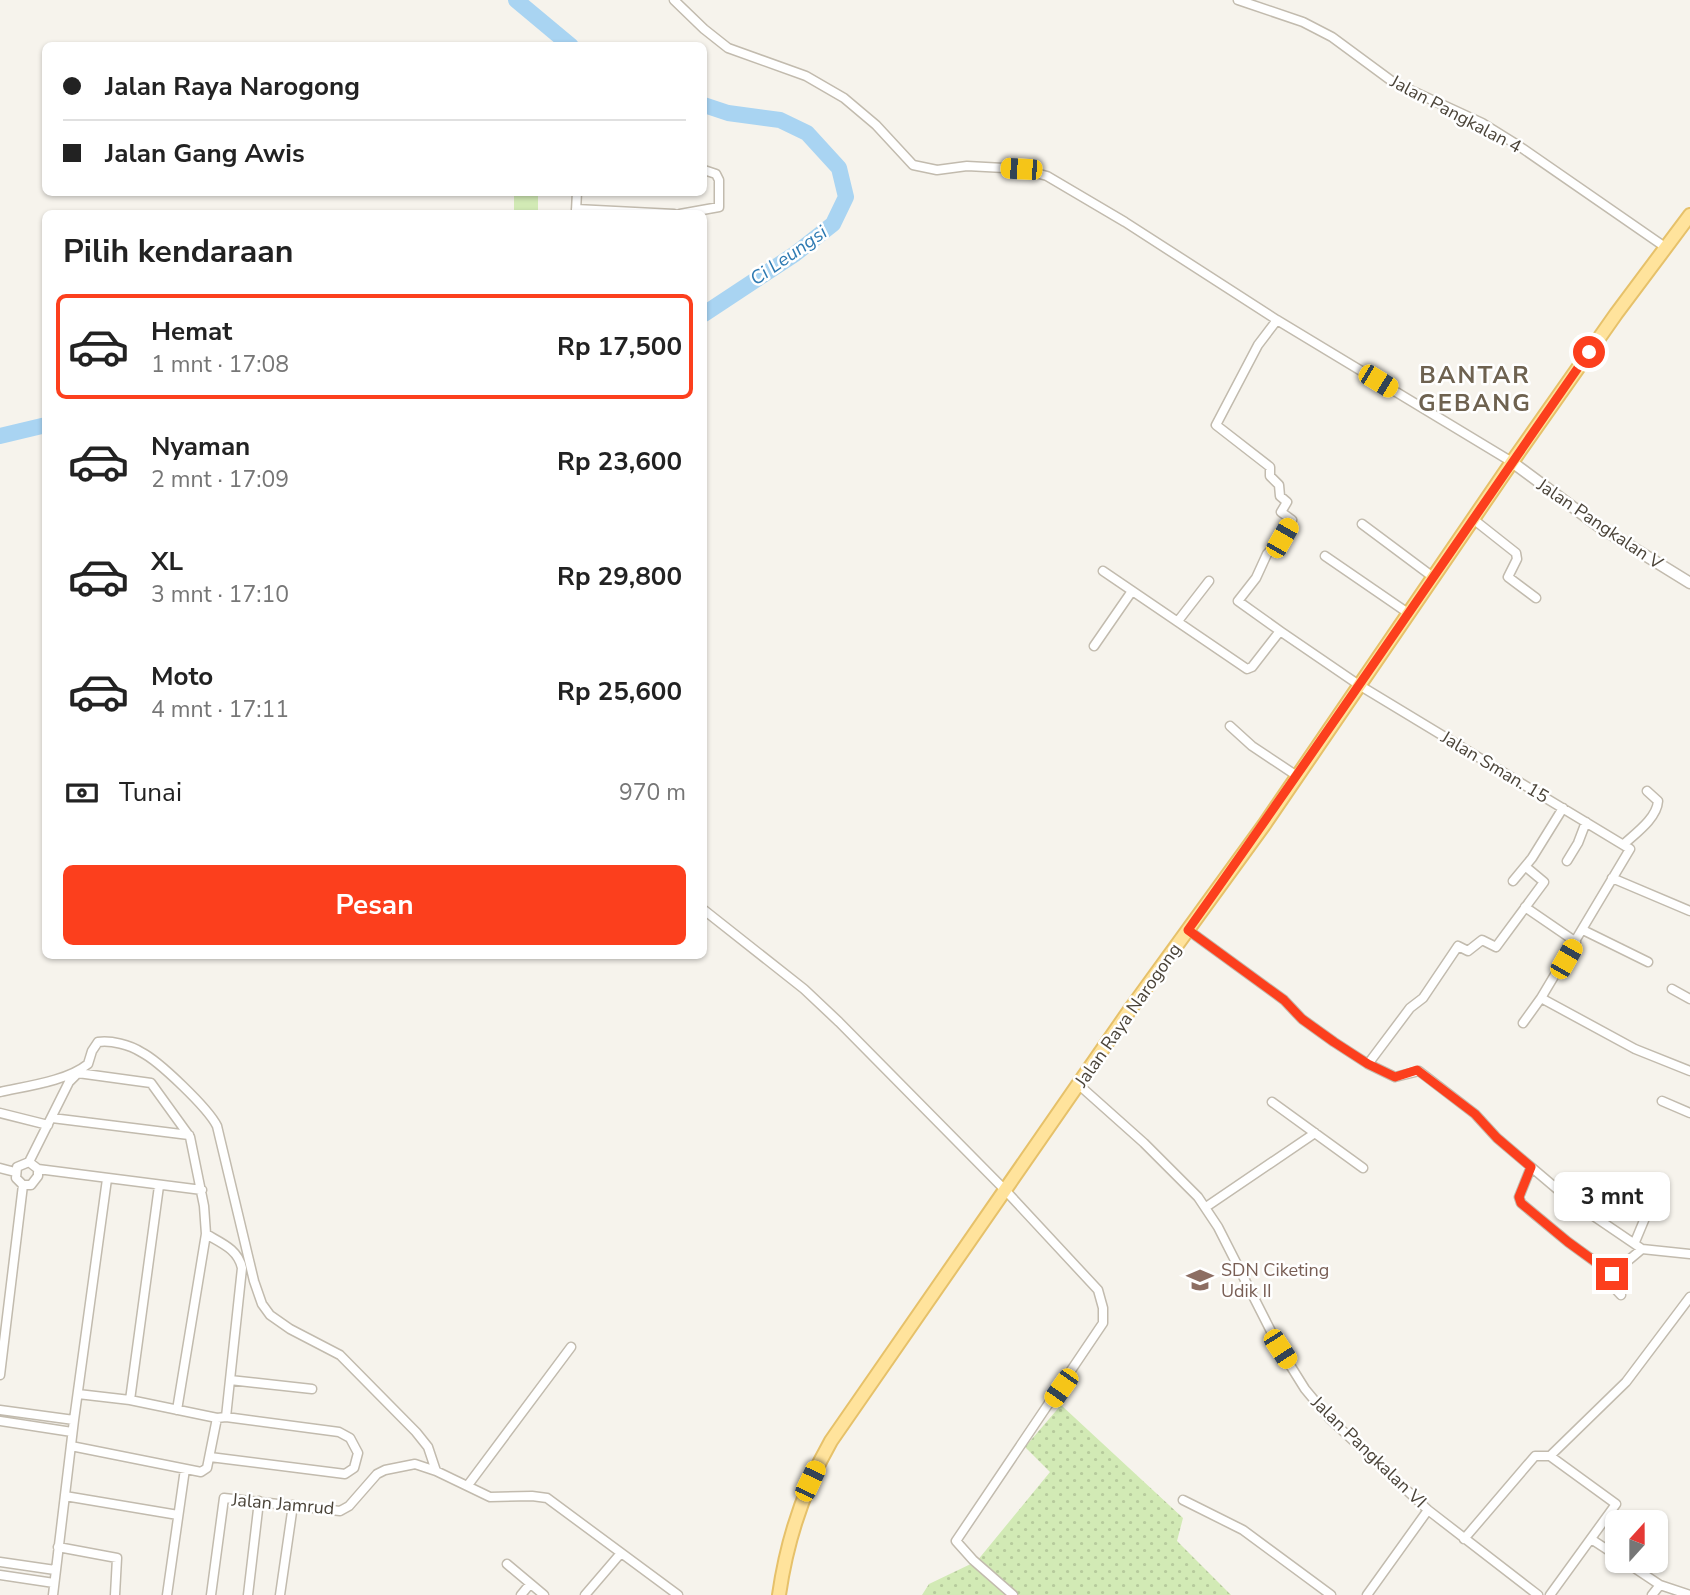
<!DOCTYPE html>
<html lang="id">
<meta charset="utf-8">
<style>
:root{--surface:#fff;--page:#f2f2f2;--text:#222;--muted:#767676;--line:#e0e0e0;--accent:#fc3f1d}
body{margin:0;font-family:"Nunito Sans",sans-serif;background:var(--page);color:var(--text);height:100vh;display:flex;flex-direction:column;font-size:26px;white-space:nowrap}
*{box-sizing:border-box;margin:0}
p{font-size:23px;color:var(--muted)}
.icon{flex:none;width:38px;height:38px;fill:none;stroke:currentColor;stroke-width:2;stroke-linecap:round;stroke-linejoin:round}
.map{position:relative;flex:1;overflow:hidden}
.drawer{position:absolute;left:42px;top:210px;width:665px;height:749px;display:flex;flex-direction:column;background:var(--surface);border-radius:10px;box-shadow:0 2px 5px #0004}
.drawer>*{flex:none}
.top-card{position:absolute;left:42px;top:42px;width:665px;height:154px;border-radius:10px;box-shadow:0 2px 5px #0004;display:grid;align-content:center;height:154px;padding:0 21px;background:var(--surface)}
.needle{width:46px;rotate:21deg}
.fabs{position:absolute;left:1605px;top:1510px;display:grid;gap:14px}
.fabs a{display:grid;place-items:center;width:63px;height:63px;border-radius:10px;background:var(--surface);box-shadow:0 2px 5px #0004;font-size:35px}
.end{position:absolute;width:32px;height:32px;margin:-16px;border:9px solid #fc3f1d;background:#fff;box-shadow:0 0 0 4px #fff}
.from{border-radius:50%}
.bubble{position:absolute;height:49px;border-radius:10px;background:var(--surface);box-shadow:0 2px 5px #0004;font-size:23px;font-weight:700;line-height:49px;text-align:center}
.car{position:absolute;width:21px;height:42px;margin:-21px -10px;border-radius:9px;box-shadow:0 0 5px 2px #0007;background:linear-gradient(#f5c518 24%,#345 0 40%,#f5c518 0 76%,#345 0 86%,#f5c518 0)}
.top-card b{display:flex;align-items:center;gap:24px;height:66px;font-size:26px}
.top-card b+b{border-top:2px solid var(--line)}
.top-card i{width:18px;height:18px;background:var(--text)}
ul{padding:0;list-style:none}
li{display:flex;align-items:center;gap:21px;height:105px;margin:0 14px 10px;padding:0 7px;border:4px solid transparent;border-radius:10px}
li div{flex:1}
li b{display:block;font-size:26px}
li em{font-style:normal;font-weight:700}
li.on{border-color:var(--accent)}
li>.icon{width:63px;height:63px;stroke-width:1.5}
h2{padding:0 21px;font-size:32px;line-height:84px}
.pay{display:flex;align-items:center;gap:18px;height:77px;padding:0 21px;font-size:26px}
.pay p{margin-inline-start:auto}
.primary-button{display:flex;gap:14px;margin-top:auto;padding:14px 21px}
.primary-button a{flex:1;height:80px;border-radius:10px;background:var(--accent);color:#fff;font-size:28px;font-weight:700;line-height:80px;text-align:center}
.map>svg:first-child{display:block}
.grass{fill:url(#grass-dots)}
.garden{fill:#d2eab5}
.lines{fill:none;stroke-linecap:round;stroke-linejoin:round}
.river{stroke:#a9d4f2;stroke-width:16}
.minor-casing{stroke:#c2bbae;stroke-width:11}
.tertiary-casing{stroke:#c2bbae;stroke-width:13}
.primary-casing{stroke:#e6c16a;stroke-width:16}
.minor{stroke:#fff;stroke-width:8}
.tertiary{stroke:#fff;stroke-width:10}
.primary{stroke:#ffe39c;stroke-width:12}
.route{stroke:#fc3f1d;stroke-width:9}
.labels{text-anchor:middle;stroke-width:5;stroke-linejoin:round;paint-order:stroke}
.street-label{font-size:18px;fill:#4b4439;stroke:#fff}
.education-label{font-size:18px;fill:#785e54;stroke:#fff;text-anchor:start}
.water-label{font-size:19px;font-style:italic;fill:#2e7ab2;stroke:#fff}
.district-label{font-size:24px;font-weight:bold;letter-spacing:2px;fill:#6e6250;stroke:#fff}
</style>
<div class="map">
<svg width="1690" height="1595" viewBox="0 0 1690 1595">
<defs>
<pattern id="grass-dots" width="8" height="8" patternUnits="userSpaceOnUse" patternTransform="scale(1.75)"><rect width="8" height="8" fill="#d2eab5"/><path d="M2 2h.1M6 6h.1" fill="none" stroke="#b6ca9c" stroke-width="1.8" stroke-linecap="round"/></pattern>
</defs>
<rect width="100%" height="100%" fill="#f6f3ec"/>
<path class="grass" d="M 1061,1405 L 1183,1518 L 1177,1541 L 1231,1595 L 922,1595 L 929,1584 L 977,1561 L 1050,1472 L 1025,1447 Z"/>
<path class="garden" d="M 514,193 L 538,194 L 538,213 L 514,213 Z"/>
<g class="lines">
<path class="river" d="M 516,0 L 571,46
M 704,105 L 728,113 L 780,120 L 807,133 L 839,168 L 846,197 L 833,224 L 795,254 L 704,314
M 0,436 L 46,425"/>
<g class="minor-casing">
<path id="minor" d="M 674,0 L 704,29 L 728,48 L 806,76 L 844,98 L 876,125 L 913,165 L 937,170 L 967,166 L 1021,169 L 1047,176 L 1125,222 L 1277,320 L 1512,462
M 1238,0 L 1303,22 L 1332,37 L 1393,82 L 1482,123 L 1519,146 L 1665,247
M 576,209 L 674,214
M 576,211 L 577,192
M 680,214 L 719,207 L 719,180 L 716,174 L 704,170
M 1277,320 L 1258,345 L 1216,425 L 1270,467 L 1270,476 L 1279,485 L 1280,496 L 1287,502 L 1281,512 L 1292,520 L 1282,538 L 1267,554 L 1256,578 L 1238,601 L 1280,631
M 1473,519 L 1516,553 L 1517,559 L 1508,577 L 1536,598
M 1362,524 L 1433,577
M 1325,556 L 1408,613
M 1103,571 L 1247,669 L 1252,667 L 1280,631 L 1359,685 L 1630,849 L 1541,998 L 1635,1049 L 1690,1071
M 1178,621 L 1209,581
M 1094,646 L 1132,591
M 1230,726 L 1252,746 L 1297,776
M 1624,844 C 1636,833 1657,818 1658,801 L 1647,791
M 1567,861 L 1578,843 L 1586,822
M 1612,878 L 1690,911
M 1513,881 L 1532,858 L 1563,808
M 1525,907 L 1576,942
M 704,910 L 804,989 L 839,1022 L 1006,1191 L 1098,1290 L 1103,1308 L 1103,1323 L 956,1541 L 973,1560 L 1013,1595
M 1188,930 L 1284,1000 L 1302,1019 L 1334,1042 L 1368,1064 L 1395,1077 L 1419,1071 L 1475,1114 L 1497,1138 L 1570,1200 L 1642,1249
M 1583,930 L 1648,962
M 1672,989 L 1690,999
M 1523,1023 L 1541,998
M 1368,1064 L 1410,1008 L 1423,998 L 1458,946 L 1468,951 L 1482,940 L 1496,947 L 1544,882 L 1526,867
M 1079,1085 L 1144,1143 L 1198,1197 L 1218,1227 L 1280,1349 L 1305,1389 L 1330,1419 L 1428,1510 L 1538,1595
M 0,1092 C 27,1086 67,1081 88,1064 L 92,1051 L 98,1042 C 111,1040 130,1045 141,1052 C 159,1061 208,1108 217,1126 L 254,1281 L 262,1304 L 270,1315 L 290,1329 L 340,1355 L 416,1432 L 428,1447 L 436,1471
M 1662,1101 L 1690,1113
M 1272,1102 L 1363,1168
M 0,1113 L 48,1125
M 52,1118 L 189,1135
M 29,1162 L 38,1169 L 38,1176 L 31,1185 L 23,1185 L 16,1178 L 17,1167 L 29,1162 L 69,1082 L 78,1073 L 151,1083 L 190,1137 L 204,1206 L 206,1234 L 177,1410
M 1531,1167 L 1519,1197 L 1521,1203 L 1568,1242 L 1612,1274
M 0,1168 L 15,1172
M 38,1169 L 202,1190
M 1206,1207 L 1315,1133
M 206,1234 C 221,1243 238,1249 242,1268 L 226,1417
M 1635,1242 L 1655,1194
M 1621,1295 L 1606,1279 L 1642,1249 L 1690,1254
M 0,1375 L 23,1185
M 230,1380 L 312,1389
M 78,1394 L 130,1400 L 217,1418 L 226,1417 L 339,1432 L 350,1438 L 358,1453 L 354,1468 L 345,1474 L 210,1457
M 130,1400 L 159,1186
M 0,1410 L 74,1420
M 0,1421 L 72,1432
M 71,1446 L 201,1472 L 207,1468 L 217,1418
M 1550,1456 L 1616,1504 L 1550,1595
M 468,1485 L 571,1347
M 65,1496 L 178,1515
M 1183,1500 L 1243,1530 L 1331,1595
M 1464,1539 L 1535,1456 L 1550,1456 L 1626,1382 L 1690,1297
M 1591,1539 L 1617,1556
M 58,1547 L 117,1558 L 115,1595
M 1624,1561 L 1660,1585 L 1690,1595
M 0,1562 L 55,1570
M 507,1564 L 544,1595
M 0,1575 L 54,1583
M 53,1595 L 74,1420 L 107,1179
M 167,1595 L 185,1469
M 211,1595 L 224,1498 L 340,1511 L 349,1506 L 377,1474 L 385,1470 L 415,1464 L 436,1471 L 490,1497 L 532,1496 L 547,1498 L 678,1595
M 248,1595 L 259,1501
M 280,1595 L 293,1505
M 521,1595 L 530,1584
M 585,1595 L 621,1553
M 1367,1595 L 1428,1510
M 1652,1595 L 1660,1585"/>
</g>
<g class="tertiary-casing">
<path id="tertiary" d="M 1512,462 L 1601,528 L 1690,583"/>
</g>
<g class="primary-casing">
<path id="primary" d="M 779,1595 C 787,1539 803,1490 831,1441 L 1129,1011 L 1264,825 L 1512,462 L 1616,314 L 1690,215"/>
</g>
<use href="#minor" class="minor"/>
<use href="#tertiary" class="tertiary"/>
<use href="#primary" class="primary"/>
</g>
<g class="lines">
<path class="route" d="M 1589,352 C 1455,544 1324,739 1188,930 L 1284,1000 L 1302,1019 L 1334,1042 L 1368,1064 L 1395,1077 L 1417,1070 L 1475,1114 L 1497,1138 L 1531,1167 L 1519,1197 L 1521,1203 L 1568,1242 L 1612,1274"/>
</g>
<defs>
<g id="school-bare" transform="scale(2.1)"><path d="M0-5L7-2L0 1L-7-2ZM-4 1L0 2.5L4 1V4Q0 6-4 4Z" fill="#8d6e63" stroke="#fff" stroke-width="2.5" paint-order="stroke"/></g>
</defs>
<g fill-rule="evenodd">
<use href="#school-bare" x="1200" y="1280"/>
</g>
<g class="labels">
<g class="street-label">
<text transform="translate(1456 114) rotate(28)" y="6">Jalan Pangkalan 4</text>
<text transform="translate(1600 524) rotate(34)" y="6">Jalan Pangkalan V</text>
<text transform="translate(1495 767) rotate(31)" y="6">Jalan Sman. 15</text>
<text transform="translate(1128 1015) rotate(-55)" y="6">Jalan Raya Narogong</text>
<text transform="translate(1369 1452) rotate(44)" y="6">Jalan Pangkalan VI</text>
<text transform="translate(283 1504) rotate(5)" y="6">Jalan Jamrud</text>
</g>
<g class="education-label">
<text x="1221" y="1276">SDN Ciketing<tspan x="1221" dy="21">Udik II</tspan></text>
</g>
<g class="water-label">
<text transform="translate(788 255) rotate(-35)" y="7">Ci Leungsi</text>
</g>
<g class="district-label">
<text x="1475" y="383">BANTAR<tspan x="1475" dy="28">GEBANG</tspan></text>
</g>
</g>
</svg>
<div class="fabs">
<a><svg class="needle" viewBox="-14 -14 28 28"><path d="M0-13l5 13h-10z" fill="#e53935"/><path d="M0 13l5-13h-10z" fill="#767676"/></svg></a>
</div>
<i class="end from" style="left:1589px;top:352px"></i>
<i class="end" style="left:1612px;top:1274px"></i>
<div class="bubble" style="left:1554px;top:1172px;width:116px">3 mnt</div>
<i class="car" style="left:1021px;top:169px;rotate:273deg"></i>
<i class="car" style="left:1378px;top:381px;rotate:121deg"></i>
<i class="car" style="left:1282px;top:538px;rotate:30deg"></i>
<i class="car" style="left:1566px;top:959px;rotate:30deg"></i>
<i class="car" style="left:1280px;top:1349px;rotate:147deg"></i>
<i class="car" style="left:1061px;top:1388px;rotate:215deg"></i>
<i class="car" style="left:810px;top:1481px;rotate:25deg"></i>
<div class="top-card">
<b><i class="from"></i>Jalan Raya Narogong</b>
<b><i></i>Jalan Gang Awis</b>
</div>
<section class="drawer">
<h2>Pilih kendaraan</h2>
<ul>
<li class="on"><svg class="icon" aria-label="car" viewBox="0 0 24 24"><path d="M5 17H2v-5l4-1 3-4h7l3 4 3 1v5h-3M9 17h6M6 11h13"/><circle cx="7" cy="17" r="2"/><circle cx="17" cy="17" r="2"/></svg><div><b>Hemat</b><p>1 mnt · 17:08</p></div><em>Rp 17,500</em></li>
<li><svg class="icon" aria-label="car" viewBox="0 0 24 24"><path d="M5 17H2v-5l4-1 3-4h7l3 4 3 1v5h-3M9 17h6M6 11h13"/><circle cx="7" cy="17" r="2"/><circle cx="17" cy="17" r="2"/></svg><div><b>Nyaman</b><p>2 mnt · 17:09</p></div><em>Rp 23,600</em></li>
<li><svg class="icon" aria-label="car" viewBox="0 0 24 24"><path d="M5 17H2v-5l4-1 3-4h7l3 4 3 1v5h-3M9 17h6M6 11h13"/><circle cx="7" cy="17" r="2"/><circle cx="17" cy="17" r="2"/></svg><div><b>XL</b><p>3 mnt · 17:10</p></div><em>Rp 29,800</em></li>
<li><svg class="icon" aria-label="car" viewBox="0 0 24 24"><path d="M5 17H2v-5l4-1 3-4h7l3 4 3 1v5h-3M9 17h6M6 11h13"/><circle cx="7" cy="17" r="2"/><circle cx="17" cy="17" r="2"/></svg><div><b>Moto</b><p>4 mnt · 17:11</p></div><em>Rp 25,600</em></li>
</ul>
<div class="pay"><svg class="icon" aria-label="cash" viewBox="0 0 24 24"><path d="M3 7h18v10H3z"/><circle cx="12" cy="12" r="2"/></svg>Tunai<p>970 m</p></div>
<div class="primary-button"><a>Pesan</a></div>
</section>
</div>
